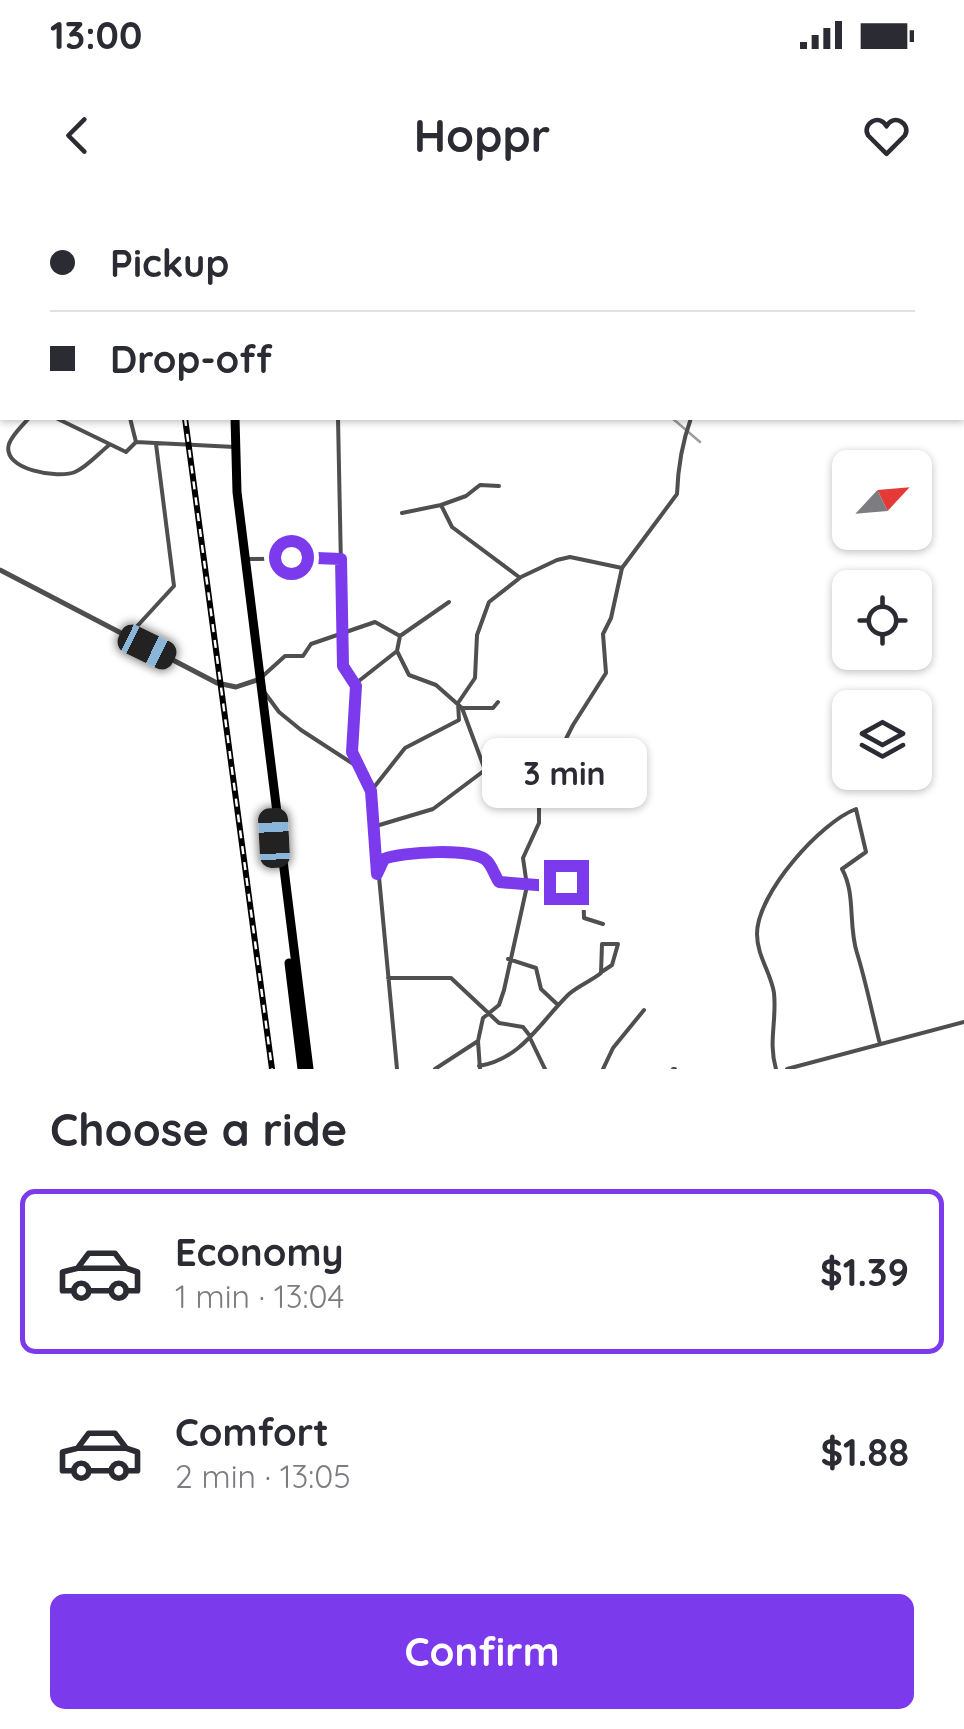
<!DOCTYPE html>
<meta charset="utf-8">
<style>
:root{--surface:#fff;--page:#f2f2f3;--text:#2b2b33;--muted:#7c7c81;--line:#e1e1e2;--accent:#7c3aed}
body{margin:0;font-family:Quicksand,sans-serif;background:var(--page);color:var(--text);height:100vh;display:flex;flex-direction:column;font-size:38px;white-space:nowrap}
*{box-sizing:border-box;margin:0}
p{font-size:32px;color:var(--muted)}
.icon{flex:none;width:55px;height:55px;fill:none;stroke:currentColor;stroke-width:2;stroke-linecap:round;stroke-linejoin:round}
.map{position:relative;height:869px;overflow:hidden}
.drawer{display:flex;flex-direction:column;background:var(--surface);flex:1}
.drawer>*{flex:none}
.hud{position:absolute;left:0px;top:0px;width:965px;height:220px;box-shadow:0 2px 8px #0004;display:grid;align-content:center;height:220px;padding:0 50px;background:var(--surface)}
.needle{width:65px;rotate:64deg}
.tools{position:absolute;left:832px;top:250px;display:grid;gap:20px}
.tools a{display:grid;place-items:center;width:100px;height:100px;border-radius:15px;background:var(--surface);box-shadow:0 2px 8px #0004;font-size:50px}
.end{position:absolute;width:45px;height:45px;margin:-22px;border:12px solid #7c3aed;background:#fff;box-shadow:0 0 0 5px #fff}
.from{border-radius:50%}
.bubble{position:absolute;height:70px;border-radius:15px;background:var(--surface);box-shadow:0 2px 8px #0004;font-size:32px;font-weight:800;line-height:70px;text-align:center}
.car{position:absolute;width:30px;height:60px;margin:-30px -15px;border-radius:12px;box-shadow:0 0 8px 2px #0007;background:linear-gradient(#222 24%,#8ab4d8 0 40%,#222 0 76%,#8ab4d8 0 86%,#222 0)}
.hud b{display:flex;align-items:center;gap:35px;height:95px;font-size:38px}
.hud b+b{border-top:2px solid var(--line)}
.hud i{width:25px;height:25px;background:var(--text)}
ul{padding:0;list-style:none}
li{display:flex;align-items:center;gap:30px;height:165px;margin:0 20px 15px;padding:0 30px;border:5px solid transparent;border-radius:15px}
li div{flex:1}
li b{display:block;font-size:38px}
li em{font-style:normal;font-weight:800}
li.selected{border-color:var(--accent)}
li>.icon{width:90px;height:90px;stroke-width:1.5}
h2{padding:0 50px;font-size:45px;line-height:120px}
.cta{display:flex;gap:20px;margin-top:auto;padding:20px 50px}
.cta a{flex:1;height:115px;border-radius:15px;background:var(--accent);color:#fff;font-size:40px;font-weight:800;line-height:115px;text-align:center}
.status{display:flex;justify-content:space-between;align-items:center;height:70px;padding:0 50px;background:var(--surface);direction:ltr}
.status svg{height:28px;fill:currentColor}
header{display:flex;justify-content:space-between;align-items:center;height:130px;padding:0 50px;background:var(--surface);font-size:45px;font-weight:800}
.map>svg:first-child{display:block}
.lines{fill:none;stroke-linecap:round;stroke-linejoin:round}
.stream{stroke:#9d9d9d;stroke-width:2.5}
.minor{stroke:#4f4f4f;stroke-width:4}
.tertiary{stroke:#4f4f4f;stroke-width:5}
.trunk{stroke:#000;stroke-width:9}
.rail-casing{stroke:#000;stroke-width:6}
.rail{stroke:#fff;stroke-width:2.5;stroke-dasharray:8;stroke-linecap:butt}
.route{stroke:#7c3aed;stroke-width:12}
</style>
<div class="status"><b>13:00</b><svg viewBox="0 0 49 12"><path d="M0 12V9h3v3zM5 12V6h3v6zM10 12V3h3v9zM15 12V0h3v12zM26 1h20v11H26zM47 4h2v5h-2z"/></svg></div>
<header><svg class="icon" aria-label="back" viewBox="0 0 24 24"><path d="M15 5l-7 7 7 7"/></svg>Hoppr<svg class="icon" aria-label="heart" viewBox="0 0 24 24"><path d="M12 20l-8-8c-3-5 5-10 8-4 3-6 11-1 8 4z"/></svg></header>
<div class="map">
<svg width="964" height="869" viewBox="0 0 964 869">
<rect width="100%" height="100%" fill="#fff"/>
<g class="lines">
<path class="stream" d="M 50,2 L 51,0
M 672,218 L 700,242"/>
<path class="minor" d="M 535,0 L 537,2
M 825,0 L 825,2
M 213,2 L 213,0
M 284,2 L 285,0
M 350,2 L 362,2
M 390,2 L 390,0
M 685,2 L 685,0
M 29,218 C 23,225 12,235 9,244 C 1,270 59,279 75,272 C 87,267 98,254 108,246
M 56,218 L 126,252 L 136,242 L 235,247
M 130,218 L 136,242
M 338,218 L 343,466 L 356,486 L 351,517 L 354,561
M 441,305 L 466,296 L 480,285 L 499,286
M 402,313 L 441,305 L 452,327 L 519,377
M 245,359 L 340,358
M 129,435 L 174,386 L 156,244
M 264,475 L 285,456 L 303,456 L 311,444 L 375,422 L 400,436
M 355,484 L 397,451 L 400,436 L 449,402
M 265,493 L 279,512 L 301,530 L 361,569 L 371,591 L 397,869
M 462,508 L 493,508 L 498,502
M 371,591 L 405,548 L 459,520 L 458,503 L 475,478 L 477,435 L 489,402 L 521,377 L 557,360 L 570,357 L 622,368
M 376,626 L 433,609 L 485,570 L 462,508 L 436,485 L 409,475 L 397,451
M 377,673 L 384,659 C 400,652 475,647 488,661 C 493,666 495,676 499,682 L 583,684 L 584,718 L 603,724
M 508,759 L 536,768 L 541,789 L 558,805
M 388,778 L 451,778 L 499,823 L 523,827 L 530,836
M 530,838 L 545,869
M 478,841 L 480,869
M 479,866 C 522,859 540,822 569,794 C 578,786 591,781 601,773 L 602,744 L 618,744 L 612,765 L 603,771
M 435,869 L 478,841 L 483,818 L 499,805 L 504,790 L 527,686 L 523,658 L 539,623 L 539,592 L 573,525 L 606,473 L 603,434 L 611,418 L 622,368 L 677,294 C 678,266 682,243 691,218
M 603,869 L 613,848 L 644,810
M 673,869 L 675,869
M 776,869 C 768,842 777,820 774,793 C 771,773 757,756 757,734 C 757,693 821,622 856,609 L 866,652 L 842,669 C 856,694 848,725 857,753 C 866,782 872,813 880,844
M 787,869 L 964,822"/>
<path class="tertiary" d="M 0,370 L 217,483 L 236,487 L 260,479"/>
<path class="trunk" d="M 270,2 L 271,0
M 235,218 L 237,292 L 309,869
M 289,763 L 302,869"/>
<g class="rail-casing">
<path id="rail" d="M 189,2 L 189,0
M 185,218 L 272,869"/>
</g>
<use href="#rail" class="rail"/>
</g>
<g class="lines">
<path class="route" d="M 291,357 L 341,359 L 343,466 L 356,486 L 352,552 L 371,591 L 377,674 L 384,659 C 401,652 474,647 487,661 C 492,666 495,676 499,682 L 550,686 L 566,682"/>
</g>
</svg>
<div class="tools">
<a><svg class="needle" viewBox="-14 -14 28 28"><path d="M0-13l5 13h-10z" fill="#e53935"/><path d="M0 13l5-13h-10z" fill="#7c7c81"/></svg></a>
<a><svg class="icon" aria-label="locate" viewBox="0 0 24 24"><circle cx="12" cy="12" r="6"/><path d="M12 2v4M12 18v4M2 12h4M18 12h4"/></svg></a>
<a><svg class="icon" aria-label="layers" viewBox="0 0 24 24"><path d="M12 4l9 5-9 5-9-5zM3 14l9 5 9-5"/></svg></a>
</div>
<i class="end from" style="left:291px;top:357px"></i>
<i class="end" style="left:566px;top:682px"></i>
<div class="bubble" style="left:482px;top:538px;width:165px">3 min</div>
<i class="car" style="left:147px;top:447px;rotate:116deg"></i>
<i class="car" style="left:274px;top:638px;rotate:357deg"></i>
<div class="hud">
<b><i class="from"></i>Pickup</b>
<b><i></i>Drop-off</b>
</div>
</div>
<section class="drawer">
<h2>Choose a ride</h2>
<ul>
<li class="selected"><svg class="icon" aria-label="car" viewBox="0 0 24 24"><path d="M5 17H2v-5l4-1 3-4h7l3 4 3 1v5h-3M9 17h6M6 11h13"/><circle cx="7" cy="17" r="2"/><circle cx="17" cy="17" r="2"/></svg><div><b>Economy</b><p>1 min · 13:04</p></div><em>$1.39</em></li>
<li><svg class="icon" aria-label="car" viewBox="0 0 24 24"><path d="M5 17H2v-5l4-1 3-4h7l3 4 3 1v5h-3M9 17h6M6 11h13"/><circle cx="7" cy="17" r="2"/><circle cx="17" cy="17" r="2"/></svg><div><b>Comfort</b><p>2 min · 13:05</p></div><em>$1.88</em></li>
</ul>
<div class="cta"><a>Confirm</a></div>
</section>
